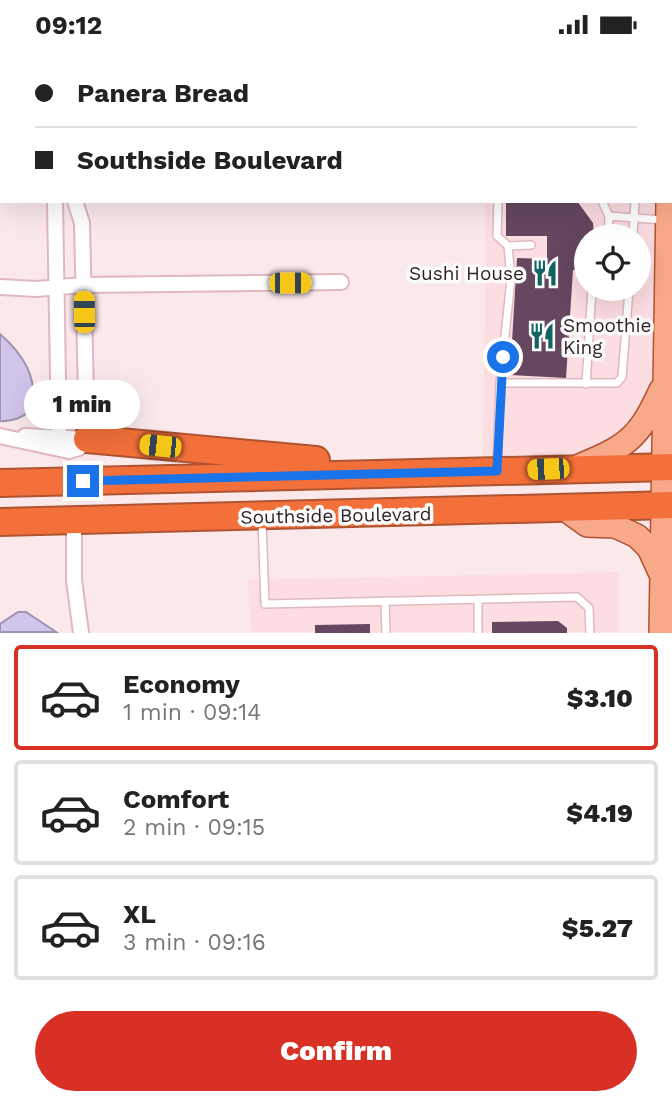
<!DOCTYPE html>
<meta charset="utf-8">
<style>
:root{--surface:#fff;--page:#f6f6f6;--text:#222;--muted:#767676;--line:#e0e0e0;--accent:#d93025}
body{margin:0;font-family:"Work Sans",sans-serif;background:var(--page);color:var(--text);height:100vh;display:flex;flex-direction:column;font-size:26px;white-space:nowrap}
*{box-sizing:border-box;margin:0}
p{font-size:23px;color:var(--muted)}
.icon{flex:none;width:38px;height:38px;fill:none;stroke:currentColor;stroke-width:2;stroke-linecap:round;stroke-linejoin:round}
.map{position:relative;height:584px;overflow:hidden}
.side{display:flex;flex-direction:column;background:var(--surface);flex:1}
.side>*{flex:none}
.guide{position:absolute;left:0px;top:0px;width:672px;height:154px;box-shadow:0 7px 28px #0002;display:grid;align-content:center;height:154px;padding:0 35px;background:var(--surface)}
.fabs{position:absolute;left:574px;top:175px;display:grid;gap:14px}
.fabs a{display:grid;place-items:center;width:77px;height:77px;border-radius:50%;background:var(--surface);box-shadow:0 7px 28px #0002;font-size:35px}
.end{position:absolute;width:32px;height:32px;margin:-16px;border:9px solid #1a73e8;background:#fff;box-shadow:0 0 0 4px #fff}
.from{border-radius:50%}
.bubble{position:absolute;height:49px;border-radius:24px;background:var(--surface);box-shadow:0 7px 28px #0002;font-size:23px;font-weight:800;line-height:49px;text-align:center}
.car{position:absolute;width:21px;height:42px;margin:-21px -10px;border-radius:9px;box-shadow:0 0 5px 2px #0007;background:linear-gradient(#f5c518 24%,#345 0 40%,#f5c518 0 76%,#345 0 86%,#f5c518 0)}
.guide b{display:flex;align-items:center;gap:24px;height:66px;font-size:26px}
.guide b+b{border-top:2px solid var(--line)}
.guide i{width:18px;height:18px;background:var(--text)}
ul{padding:12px 0 0;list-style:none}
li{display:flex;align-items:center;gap:21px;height:105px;margin:0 14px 10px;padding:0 21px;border:4px solid var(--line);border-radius:7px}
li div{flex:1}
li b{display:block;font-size:26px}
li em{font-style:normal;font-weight:800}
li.active{border-color:var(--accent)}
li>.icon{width:63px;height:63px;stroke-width:1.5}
.primary-button{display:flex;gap:14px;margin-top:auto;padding:14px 35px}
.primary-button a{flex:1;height:80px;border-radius:42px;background:var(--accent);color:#fff;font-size:28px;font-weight:800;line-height:80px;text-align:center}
.status{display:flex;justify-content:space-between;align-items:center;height:49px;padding:0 35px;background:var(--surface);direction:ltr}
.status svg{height:19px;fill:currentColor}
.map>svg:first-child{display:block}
.built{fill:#fcdde1;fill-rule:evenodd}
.water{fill:#d1c5ec;stroke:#a093af;stroke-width:2}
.building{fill:#65475f}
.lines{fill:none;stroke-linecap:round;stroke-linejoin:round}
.lane-casing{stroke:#e1b8be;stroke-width:10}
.street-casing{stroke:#e1b8be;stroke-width:18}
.primary-casing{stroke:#ae5432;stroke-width:26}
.highway-casing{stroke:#ae5432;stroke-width:30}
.lane{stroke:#fff;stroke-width:7}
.street{stroke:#fff;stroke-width:14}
.primary{stroke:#f8a989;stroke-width:23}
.highway{stroke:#f3703a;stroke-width:26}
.route{stroke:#1a73e8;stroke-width:9}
.labels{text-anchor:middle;stroke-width:7;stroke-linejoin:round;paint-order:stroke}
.poi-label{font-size:19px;fill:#2e1f22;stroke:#fbfbfb;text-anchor:end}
.street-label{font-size:19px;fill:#2e1f22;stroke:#fbfbfb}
</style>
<div class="status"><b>09:12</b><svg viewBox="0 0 49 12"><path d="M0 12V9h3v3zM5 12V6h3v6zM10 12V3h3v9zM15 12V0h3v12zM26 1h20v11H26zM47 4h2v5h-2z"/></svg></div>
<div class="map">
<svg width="672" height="584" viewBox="0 0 672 584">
<rect width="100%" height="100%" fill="#fae8eb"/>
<path class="built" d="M 486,152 L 659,152 L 659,277 L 653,305 L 651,344 L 640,375 L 584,405 L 483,407 ZM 586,187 L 639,187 L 639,240 L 586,240 Z
M 618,523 L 619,583 L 251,583 L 248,531 Z"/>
<path class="water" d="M 0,285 C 24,306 37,328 33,359 C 24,368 13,373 0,372 Z
M 18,563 L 26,563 L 56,583 L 0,583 L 0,575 Z"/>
<path class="building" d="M 506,152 L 577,152 L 593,174 L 594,187 L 586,187 L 586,210 L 582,210 L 582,221 L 573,221 L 566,329 L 510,326 L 517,209 L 547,210 L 547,187 L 506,187 Z
M 558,572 L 567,579 L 567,584 L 492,584 L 492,573 Z
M 370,575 L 370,584 L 315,584 L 315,576 Z"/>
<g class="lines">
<g class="lane-casing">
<path id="lane" d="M 499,2 L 499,0
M 574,2 L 574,0
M 651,2 L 651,0
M 498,152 L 497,187 L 508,197
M 602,152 L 609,167 L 608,187
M 609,167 L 663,171
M 633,187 L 635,152
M 500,334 L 511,230 L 508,197 L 531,196
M 586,335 L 592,240
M 497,417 L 500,334 L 617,334 L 622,328 L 629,240
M 262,472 L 265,555 L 577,548 L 589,559 L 590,584
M 478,550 L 478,584
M 385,552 L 386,584"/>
</g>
<g class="street-casing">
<path id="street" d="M 50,0 L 50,2
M 71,2 L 117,0
M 55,152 L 59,388
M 75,152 L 82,174 L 87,390
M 0,238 L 36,240 L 83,236 L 341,233
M 0,387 L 69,402 L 79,399 L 87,390
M 25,387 L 87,390
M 74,472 L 74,531 L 81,584"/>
</g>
<g class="primary-casing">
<path id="primary" d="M 670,100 L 672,74
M 577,418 C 627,397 638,391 661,341
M 565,460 L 587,476 L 615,477 L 637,487 L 649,499 L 660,523
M 661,584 L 668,152"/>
</g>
<g class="highway-casing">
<path id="highway" d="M 87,390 L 316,411
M 0,434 L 672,418
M 0,473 L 672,456"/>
</g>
<use href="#lane" class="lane"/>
<use href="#street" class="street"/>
<use href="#primary" class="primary"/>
<use href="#highway" class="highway"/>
</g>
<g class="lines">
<path class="route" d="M 83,432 L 497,422 L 503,308"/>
</g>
<defs>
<g id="restaurant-bare" transform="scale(2.1)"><path d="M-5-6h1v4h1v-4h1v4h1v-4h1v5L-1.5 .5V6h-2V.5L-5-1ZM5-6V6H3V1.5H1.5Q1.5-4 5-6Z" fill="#126364" stroke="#fbfbfb" stroke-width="2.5" paint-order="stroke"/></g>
</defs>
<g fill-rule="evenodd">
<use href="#restaurant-bare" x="545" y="224"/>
<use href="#restaurant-bare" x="542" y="287"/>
</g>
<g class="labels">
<g class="poi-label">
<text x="524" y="231">Sushi House</text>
<text x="563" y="283" text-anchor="start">Smoothie<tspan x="563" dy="22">King</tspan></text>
</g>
<g class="street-label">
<text transform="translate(336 466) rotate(-1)" y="7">Southside Boulevard</text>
</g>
</g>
</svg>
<div class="fabs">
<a><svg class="icon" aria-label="locate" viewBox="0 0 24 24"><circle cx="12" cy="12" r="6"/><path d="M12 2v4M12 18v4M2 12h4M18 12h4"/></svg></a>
</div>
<i class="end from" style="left:503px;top:308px"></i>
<i class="end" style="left:83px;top:432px"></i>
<div class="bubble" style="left:24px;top:331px;width:116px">1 min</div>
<i class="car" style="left:290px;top:234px;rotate:90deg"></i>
<i class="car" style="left:84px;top:263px;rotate:359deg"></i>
<i class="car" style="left:160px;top:397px;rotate:276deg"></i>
<i class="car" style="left:548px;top:420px;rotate:268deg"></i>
<div class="guide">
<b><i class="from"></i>Panera Bread</b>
<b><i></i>Southside Boulevard</b>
</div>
</div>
<section class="side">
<ul>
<li class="active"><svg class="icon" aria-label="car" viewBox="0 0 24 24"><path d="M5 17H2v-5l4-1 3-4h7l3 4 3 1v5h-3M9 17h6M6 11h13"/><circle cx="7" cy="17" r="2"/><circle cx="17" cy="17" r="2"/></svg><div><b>Economy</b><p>1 min · 09:14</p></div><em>$3.10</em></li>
<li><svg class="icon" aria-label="car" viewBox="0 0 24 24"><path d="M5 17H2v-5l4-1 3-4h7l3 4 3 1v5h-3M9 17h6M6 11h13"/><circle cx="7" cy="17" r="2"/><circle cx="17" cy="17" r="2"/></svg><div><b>Comfort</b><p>2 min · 09:15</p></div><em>$4.19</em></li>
<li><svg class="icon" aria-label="car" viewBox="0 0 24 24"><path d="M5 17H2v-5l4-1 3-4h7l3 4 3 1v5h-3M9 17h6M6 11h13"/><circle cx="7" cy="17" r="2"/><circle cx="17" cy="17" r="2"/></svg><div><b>XL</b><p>3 min · 09:16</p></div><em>$5.27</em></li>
</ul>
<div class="primary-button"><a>Confirm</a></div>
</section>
